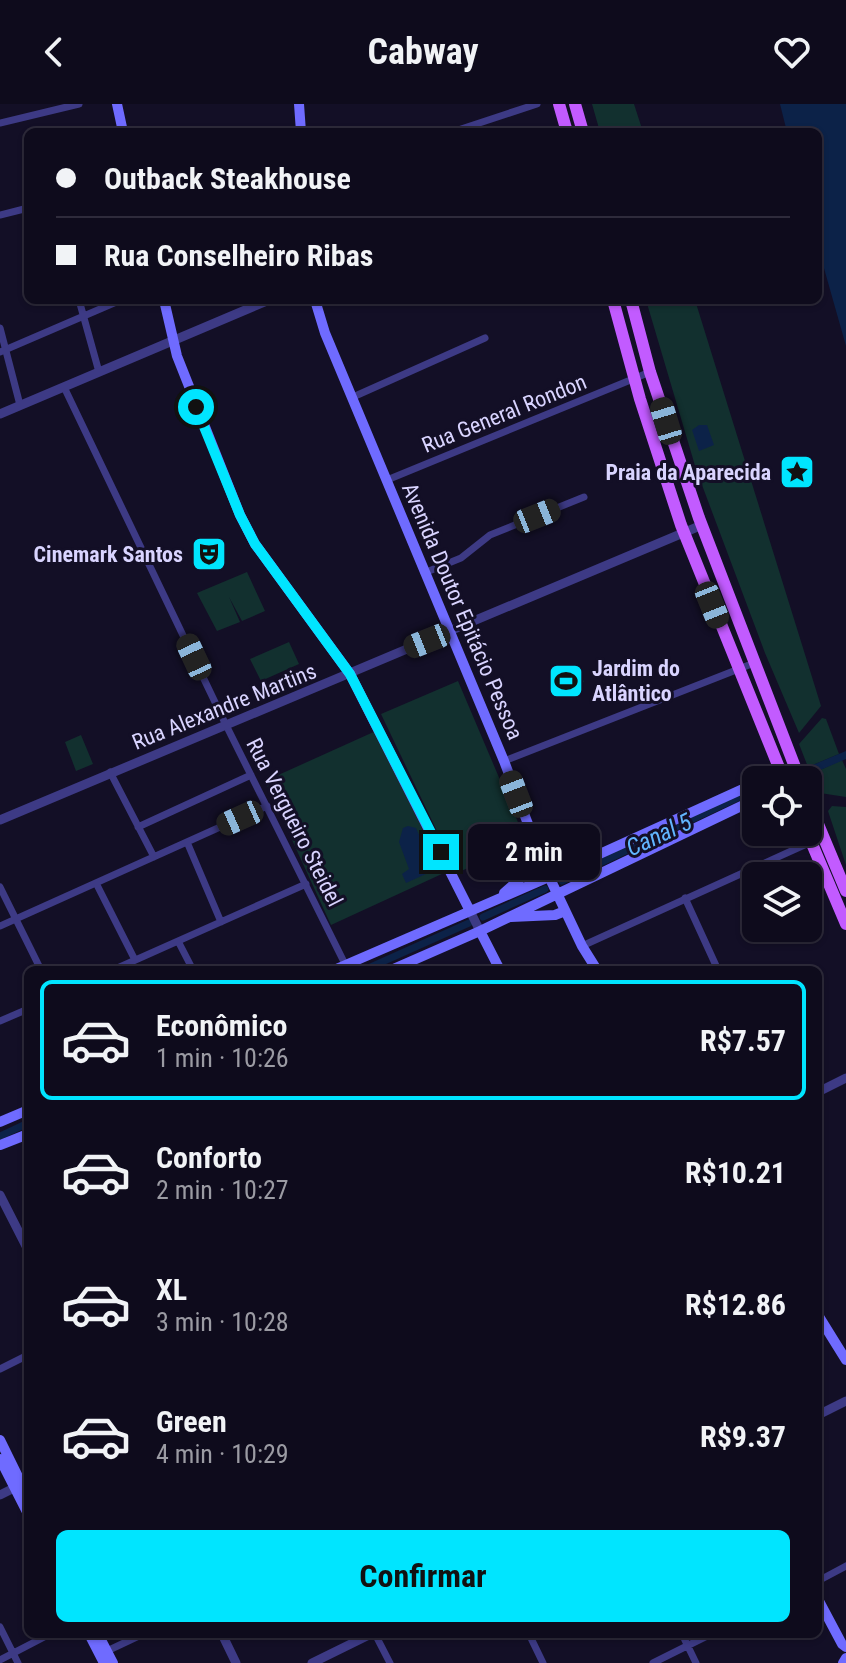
<!DOCTYPE html>
<html lang="pt">
<meta charset="utf-8">
<style>
:root{--surface:#0e0b1c;--page:#171425;--text:#f1f3f6;--muted:#9b9ba3;--line:#2e2b3b;--accent:#00e5ff}
body{margin:0;font-family:"Roboto Condensed",sans-serif;background:var(--page);color:var(--text);height:100vh;display:flex;flex-direction:column;font-size:30px;white-space:nowrap}
*{box-sizing:border-box;margin:0}
p{font-size:26px;color:var(--muted)}
.icon{flex:none;width:44px;height:44px;fill:none;stroke:currentColor;stroke-width:2;stroke-linecap:round;stroke-linejoin:round}
.map{position:relative;flex:1;overflow:hidden}
.drawer{position:absolute;left:24px;top:862px;width:798px;height:672px;display:flex;flex-direction:column;background:var(--surface);border-radius:12px;box-shadow:0 2px 6px #0004,0 0 0 2px var(--line)}
.drawer>*{flex:none}
.hud{position:absolute;left:24px;top:24px;width:798px;height:176px;border-radius:12px;box-shadow:0 2px 6px #0004,0 0 0 2px var(--line);display:grid;align-content:center;height:176px;padding:0 32px;background:var(--surface)}
.tools{position:absolute;left:742px;top:662px;display:grid;gap:16px}
.tools a{display:grid;place-items:center;width:80px;height:80px;border-radius:12px;background:var(--surface);box-shadow:0 2px 6px #0004,0 0 0 2px var(--line);font-size:40px}
.end{position:absolute;width:36px;height:36px;margin:-18px;border:10px solid #00e5ff;background:#111;box-shadow:0 0 0 4px #111}
.from{border-radius:50%}
.bubble{position:absolute;height:56px;border-radius:12px;background:var(--surface);box-shadow:0 2px 6px #0004,0 0 0 2px var(--line);font-size:26px;font-weight:700;line-height:56px;text-align:center}
.car{position:absolute;width:24px;height:48px;margin:-24px -12px;border-radius:10px;box-shadow:0 0 6px 2px #0007;background:linear-gradient(#222 24%,#8ab4d8 0 40%,#222 0 76%,#8ab4d8 0 86%,#222 0)}
.hud b{display:flex;align-items:center;gap:28px;height:76px;font-size:30px}
.hud b+b{border-top:2px solid var(--line)}
.hud i{width:20px;height:20px;background:var(--text)}
ul{padding:14px 0 0;list-style:none}
li{display:flex;align-items:center;gap:24px;height:120px;margin:0 16px 12px;padding:0 16px;border:4px solid transparent;border-radius:12px}
li div{flex:1}
li b{display:block;font-size:30px}
li em{font-style:normal;font-weight:700}
li.on{border-color:var(--accent)}
li>.icon{width:72px;height:72px;stroke-width:1.5}
.action{display:flex;gap:16px;margin-top:auto;padding:16px 32px}
.action a{flex:1;height:92px;border-radius:12px;background:var(--accent);color:#111;font-size:32px;font-weight:700;line-height:92px;text-align:center}
header{display:flex;justify-content:space-between;align-items:center;height:104px;padding:0 32px;background:var(--surface);font-size:36px;font-weight:700}
.map>svg:first-child{display:block}
.green{fill:#12302f}
.water{fill:#0c2248}
.lines{fill:none;stroke-linecap:round;stroke-linejoin:round}
.canal{stroke:#0c2248;stroke-width:7}
.minor{stroke:#3d3a85;stroke-width:7}
.tertiary{stroke:#3d3a85;stroke-width:9}
.secondary{stroke:#6f6bff;stroke-width:10}
.primary{stroke:#c25bff;stroke-width:12}
.route{stroke:#00e5ff;stroke-width:10}
.labels{text-anchor:middle;stroke-width:6;stroke-linejoin:round;paint-order:stroke}
.street-label{font-size:22px;fill:#d9d4ff;stroke:#130f26}
.poi-label{font-size:22px;font-weight:bold;fill:#d9d4ff;stroke:#130f26;text-anchor:end}
.water-label{font-size:24px;font-style:italic;fill:#62b6ff;stroke:#130f26}
</style>
<header><svg class="icon" aria-label="back" viewBox="0 0 24 24"><path d="M15 5l-7 7 7 7"/></svg>Cabway<svg class="icon" aria-label="heart" viewBox="0 0 24 24"><path d="M12 20l-8-8c-3-5 5-10 8-4 3-6 11-1 8 4z"/></svg></header>
<div class="map">
<svg width="846" height="1559" viewBox="0 0 846 1559">
<rect width="100%" height="100%" fill="#130f26"/>
<path class="green" d="M 592,0 L 634,0 L 643,28 L 600,28 Z
M 646,196 L 695,196 L 821,602 L 799,629 L 765,549 L 696,365 Z
M 247,468 L 265,507 L 242,517 L 229,493 L 240,518 L 217,527 L 197,489 Z
M 289,538 L 299,560 L 261,577 L 250,555 Z
M 579,565 L 584,578 L 554,590 L 549,576 Z
M 458,577 L 526,737 L 457,769 L 381,610 Z
M 822,614 L 826,615 L 839,650 L 808,663 L 799,640 Z
M 378,626 L 444,769 L 331,821 L 265,677 Z
M 81,631 L 93,660 L 76,667 L 65,638 Z
M 842,656 L 846,665 L 846,693 L 820,689 L 811,670 Z
M 832,702 L 846,703 L 846,761 L 828,707 Z"/>
<path class="water" d="M 780,0 L 846,0 L 846,242 L 818,143 L 818,28 L 787,28 Z
M 699,321 L 707,321 L 714,341 L 699,347 L 692,326 Z
M 846,647 L 846,655 L 811,670 L 808,663 Z
M 408,722 L 416,724 L 429,754 L 425,759 L 428,769 L 406,779 L 402,770 L 409,765 L 399,738 L 403,724 Z"/>
<g class="lines">
<path class="canal" d="M 562,777 L 756,685
M 483,813 L 545,785
M 364,866 L 469,819
M 0,1032 L 28,1019"/>
<path class="minor" d="M 0,19 L 79,0
M 452,28 L 537,0
M 0,111 L 28,104
M 79,196 L 99,268
M 0,224 L 20,301
M 0,248 L 121,196
M 64,283 L 225,619 L 348,866
M 353,293 L 485,234
M 387,376 L 650,268
M 424,469 L 461,454 L 490,431 L 584,393
M 504,657 L 754,559
M 110,668 L 154,753
M 138,723 L 251,671
M 187,738 L 221,818
M 96,779 L 135,856
M 0,783 L 41,866
M 685,794 L 718,866
M 0,822 L 267,702
M 178,837 L 193,866
M 582,842 L 811,738
M 113,866 L 306,780
M 0,917 L 28,905
M 0,1265 L 28,1251
M 818,1477 L 846,1462
M 0,1523 L 18,1559
M 375,1530 L 390,1559
M 529,1530 L 543,1559
M 682,1530 L 696,1559
M 107,1547 L 143,1530
M 0,1556 L 50,1530
M 653,1559 L 711,1530"/>
<path class="tertiary" d="M 0,310 L 269,196
M 0,716 L 702,421
M 470,807 L 480,827
M 818,988 L 846,974
M 0,1091 L 28,1146
M 818,1311 L 846,1297
M 0,1391 L 28,1377
M 222,1530 L 236,1559
M 312,1559 L 371,1530"/>
<path class="secondary" d="M 117,0 L 123,28
M 299,0 L 301,28
M 164,196 L 177,252 L 240,411 L 255,440 L 350,570 L 470,807
M 315,196 L 325,229 L 504,657 L 544,762 L 582,842 L 597,866
M 763,676 L 781,668
M 504,789 L 533,763 L 544,762
M 511,813 L 555,811 L 565,807
M 480,827 L 500,866
M 334,866 L 549,773 L 756,679
M 391,866 L 480,827 L 756,695
M 0,1018 L 28,1006
M 0,1041 L 28,1030
M 818,1211 L 846,1256
M 0,1336 L 28,1393
M 0,1355 L 28,1410
M 818,1495 L 842,1540 L 846,1543
M 89,1530 L 104,1559
M 98,1530 L 113,1559
M 843,1559 L 846,1554"/>
<path class="primary" d="M 559,0 L 567,28
M 575,0 L 583,28
M 613,196 L 640,295 L 681,421 L 784,676
M 631,196 L 650,268 L 699,414 L 800,676
M 808,696 L 846,787
M 807,728 L 846,820"/>
</g>
<g class="lines">
<path class="route" d="M 196,303 L 240,411 L 255,440 L 350,570 L 441,748"/>
</g>
<defs>
<g id="sight-square" transform="scale(1.8)"><rect x="-9" y="-9" width="18" height="18" rx="4" fill="#00e5ff" stroke="#130f26"/><path d="M0-6L1.8-2.2L6-1.7L2.9 1.2L3.7 5.4L0 3.3L-3.7 5.4L-2.9 1.2L-6-1.7L-1.8-2.2Z" fill="#111"/></g>
<g id="theatre-square" transform="scale(1.8)"><rect x="-9" y="-9" width="18" height="18" rx="4" fill="#00e5ff" stroke="#130f26"/><path d="M-5-5.5Q0-4 5-5.5V0Q5 5 0 6Q-5 5-5 0ZM-3.3-2.5H-1v1.5H-3.3ZM1-2.5H3.3v1.5H1ZM-2.8 1Q0 5.5 2.8 1Z" fill="#111"/></g>
<g id="stadium-square" transform="scale(1.8)"><rect x="-9" y="-9" width="18" height="18" rx="4" fill="#00e5ff" stroke="#130f26"/><path d="M0-5a6.5 5 0 1 0 0 10a6.5 5 0 1 0 0-10ZM-3.5-1.8h7v3.6h-7Z" fill="#111"/></g>
</defs>
<g fill-rule="evenodd">
<use href="#sight-square" x="797" y="368"/>
<use href="#theatre-square" x="209" y="450"/>
<use href="#stadium-square" x="566" y="577"/>
</g>
<g class="labels">
<g class="street-label">
<text transform="translate(504 309) rotate(-22)" y="8">Rua General Rondon</text>
<text transform="translate(463 507) rotate(67)" y="8">Avenida Doutor Epitácio Pessoa</text>
<text transform="translate(224 602) rotate(-22)" y="8">Rua Alexandre Martins</text>
<text transform="translate(295 718) rotate(63)" y="8">Rua Vergueiro Steidel</text>
</g>
<g class="poi-label">
<text x="771" y="376">Praia da Aparecida</text>
<text x="183" y="458">Cinemark Santos</text>
<text x="592" y="572" text-anchor="start">Jardim do<tspan x="592" dy="25">Atlântico</tspan></text>
</g>
<g class="water-label">
<text transform="translate(659 731) rotate(-25)" y="8">Canal 5</text>
</g>
</g>
</svg>
<div class="tools">
<a><svg class="icon" aria-label="locate" viewBox="0 0 24 24"><circle cx="12" cy="12" r="6"/><path d="M12 2v4M12 18v4M2 12h4M18 12h4"/></svg></a>
<a><svg class="icon" aria-label="layers" viewBox="0 0 24 24"><path d="M12 4l9 5-9 5-9-5zM3 14l9 5 9-5"/></svg></a>
</div>
<i class="end from" style="left:196px;top:303px"></i>
<i class="end" style="left:441px;top:748px"></i>
<div class="bubble" style="left:468px;top:720px;width:132px">2 min</div>
<i class="car" style="left:666px;top:317px;rotate:343deg"></i>
<i class="car" style="left:537px;top:412px;rotate:68deg"></i>
<i class="car" style="left:712px;top:501px;rotate:158deg"></i>
<i class="car" style="left:427px;top:537px;rotate:248deg"></i>
<i class="car" style="left:194px;top:553px;rotate:335deg"></i>
<i class="car" style="left:516px;top:690px;rotate:339deg"></i>
<i class="car" style="left:240px;top:714px;rotate:246deg"></i>
<div class="hud">
<b><i class="from"></i>Outback Steakhouse</b>
<b><i></i>Rua Conselheiro Ribas</b>
</div>
<section class="drawer">
<ul>
<li class="on"><svg class="icon" aria-label="car" viewBox="0 0 24 24"><path d="M5 17H2v-5l4-1 3-4h7l3 4 3 1v5h-3M9 17h6M6 11h13"/><circle cx="7" cy="17" r="2"/><circle cx="17" cy="17" r="2"/></svg><div><b>Econômico</b><p>1 min · 10:26</p></div><em>R$7.57</em></li>
<li><svg class="icon" aria-label="car" viewBox="0 0 24 24"><path d="M5 17H2v-5l4-1 3-4h7l3 4 3 1v5h-3M9 17h6M6 11h13"/><circle cx="7" cy="17" r="2"/><circle cx="17" cy="17" r="2"/></svg><div><b>Conforto</b><p>2 min · 10:27</p></div><em>R$10.21</em></li>
<li><svg class="icon" aria-label="car" viewBox="0 0 24 24"><path d="M5 17H2v-5l4-1 3-4h7l3 4 3 1v5h-3M9 17h6M6 11h13"/><circle cx="7" cy="17" r="2"/><circle cx="17" cy="17" r="2"/></svg><div><b>XL</b><p>3 min · 10:28</p></div><em>R$12.86</em></li>
<li><svg class="icon" aria-label="car" viewBox="0 0 24 24"><path d="M5 17H2v-5l4-1 3-4h7l3 4 3 1v5h-3M9 17h6M6 11h13"/><circle cx="7" cy="17" r="2"/><circle cx="17" cy="17" r="2"/></svg><div><b>Green</b><p>4 min · 10:29</p></div><em>R$9.37</em></li>
</ul>
<div class="action"><a>Confirmar</a></div>
</section>
</div>
